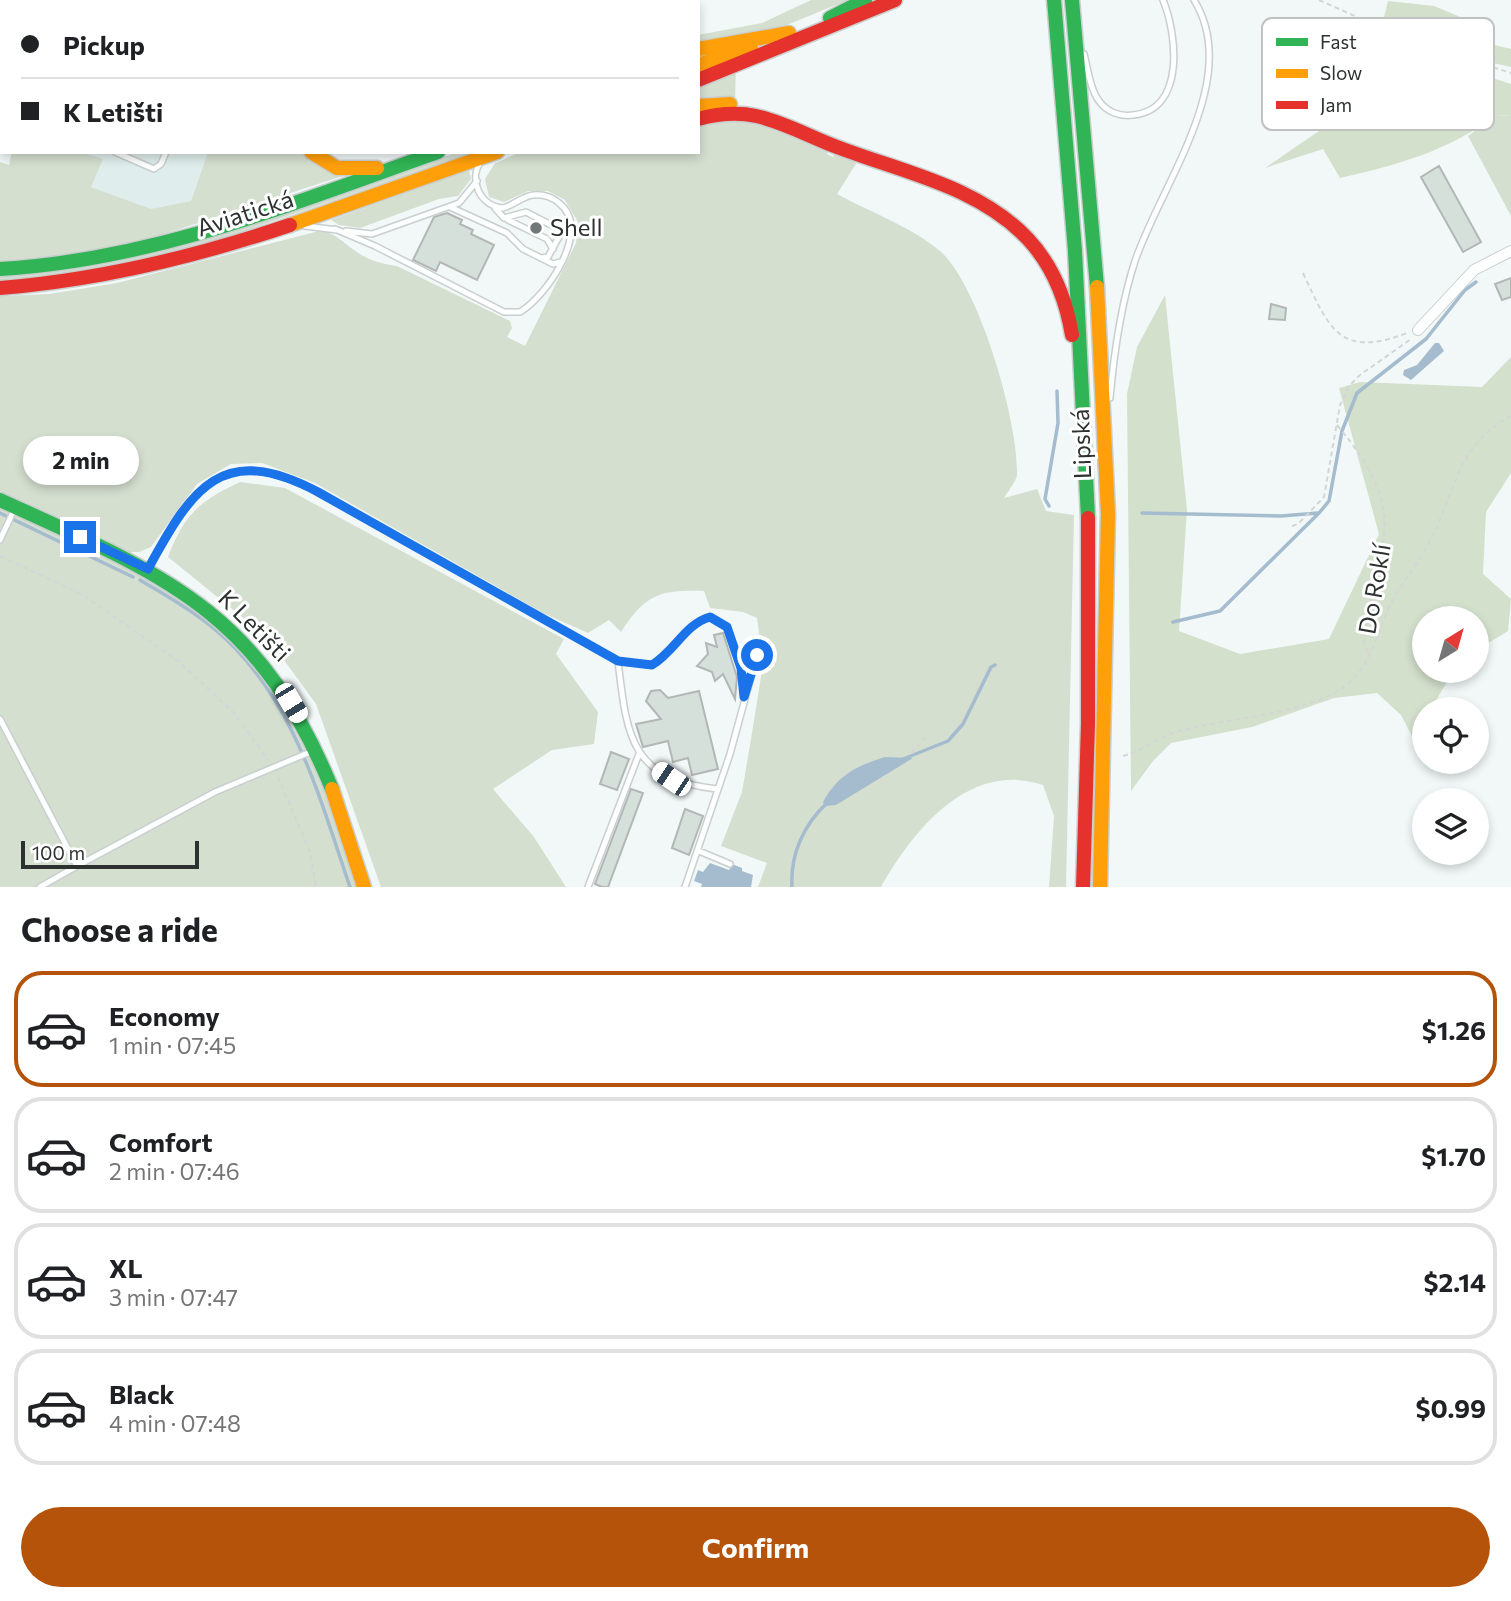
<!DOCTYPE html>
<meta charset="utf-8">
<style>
:root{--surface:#fff;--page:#f6f6f6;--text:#202124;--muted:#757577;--line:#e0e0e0;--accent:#b45309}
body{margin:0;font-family:Commissioner,sans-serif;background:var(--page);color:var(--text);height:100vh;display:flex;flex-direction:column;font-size:26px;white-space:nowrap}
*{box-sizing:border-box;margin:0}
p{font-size:23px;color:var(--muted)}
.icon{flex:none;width:38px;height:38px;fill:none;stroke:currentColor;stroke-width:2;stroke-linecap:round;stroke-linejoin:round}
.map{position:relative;height:887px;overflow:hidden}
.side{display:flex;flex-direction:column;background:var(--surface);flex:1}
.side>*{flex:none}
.banner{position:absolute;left:0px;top:0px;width:700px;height:154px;box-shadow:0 4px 10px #0003;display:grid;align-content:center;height:154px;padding:0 21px;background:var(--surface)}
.needle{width:46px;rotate:37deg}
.fabs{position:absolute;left:1412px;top:606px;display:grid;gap:14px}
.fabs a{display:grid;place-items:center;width:77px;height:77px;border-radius:50%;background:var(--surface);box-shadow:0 4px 10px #0003;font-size:35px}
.scale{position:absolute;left:21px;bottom:18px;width:178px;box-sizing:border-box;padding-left:7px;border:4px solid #2d3231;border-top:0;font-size:19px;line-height:24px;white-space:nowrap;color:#2d3231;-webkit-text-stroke:5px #fff;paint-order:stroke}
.end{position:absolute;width:32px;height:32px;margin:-16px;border:9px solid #1a73e8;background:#fff;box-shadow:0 0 0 4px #fff}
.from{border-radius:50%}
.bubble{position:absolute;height:49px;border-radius:24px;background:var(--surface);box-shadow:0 4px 10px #0003;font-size:23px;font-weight:700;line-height:49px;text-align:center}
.car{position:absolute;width:21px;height:42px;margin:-21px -10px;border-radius:9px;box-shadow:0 0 5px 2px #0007;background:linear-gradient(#fff 24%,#345 0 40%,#fff 0 76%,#345 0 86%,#fff 0)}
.banner b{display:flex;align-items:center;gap:24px;height:66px;font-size:26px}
.banner b+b{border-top:2px solid var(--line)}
.banner i{width:18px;height:18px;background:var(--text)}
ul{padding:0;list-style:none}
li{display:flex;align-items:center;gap:21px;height:116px;margin:0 14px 10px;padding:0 7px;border:4px solid var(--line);border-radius:28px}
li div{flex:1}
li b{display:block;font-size:26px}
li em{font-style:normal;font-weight:700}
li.on{border-color:var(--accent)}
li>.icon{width:63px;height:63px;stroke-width:1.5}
h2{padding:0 21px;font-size:32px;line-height:84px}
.button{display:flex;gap:14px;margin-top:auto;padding:14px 21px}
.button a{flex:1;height:80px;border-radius:42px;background:var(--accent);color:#fff;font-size:28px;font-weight:700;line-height:80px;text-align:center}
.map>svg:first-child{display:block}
.built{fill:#dfeeec}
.green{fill:#d5dfd0}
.forest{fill:#d3e0cc}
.water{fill:#a4bcce}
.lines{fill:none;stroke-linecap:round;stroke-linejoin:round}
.stream{stroke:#a4bcce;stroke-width:3.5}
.building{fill:#d6e0db;stroke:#b2b7b6;stroke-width:2}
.lane-casing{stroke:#c9cece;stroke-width:8}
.street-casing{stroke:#c9cece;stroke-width:12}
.fast-casing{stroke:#c9cece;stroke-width:17}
.slow-casing{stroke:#c9cece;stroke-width:17}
.jam-casing{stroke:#c9cece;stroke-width:17}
.path{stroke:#d4d6d6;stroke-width:2;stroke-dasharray:5 3.5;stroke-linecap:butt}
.lane{stroke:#fdfefe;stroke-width:5}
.street{stroke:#fdfefe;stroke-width:10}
.fast{stroke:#30b455;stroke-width:14}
.slow{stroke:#ff9f0a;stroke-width:14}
.jam{stroke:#e5322d;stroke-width:14}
.route{stroke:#1a73e8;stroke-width:9}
.poi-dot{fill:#727777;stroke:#fff;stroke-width:2.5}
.labels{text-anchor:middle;stroke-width:6;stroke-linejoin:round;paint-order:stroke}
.street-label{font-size:24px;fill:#2d3231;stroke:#fff}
.poi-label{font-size:24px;fill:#2d3231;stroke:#fff;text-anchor:start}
.key{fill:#fff;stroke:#c0c2c1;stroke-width:2}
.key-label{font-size:19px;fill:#2d3231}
</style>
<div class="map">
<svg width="1511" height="887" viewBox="0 0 1511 887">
<rect width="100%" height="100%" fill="#f2f8f8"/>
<path class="built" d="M 81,152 L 208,152 L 191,201 L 151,210 L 91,187 L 102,160 Z"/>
<path class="green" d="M 811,0 L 848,0 L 782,27 L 698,43 L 698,35 L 762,23 Z
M 736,67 L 735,99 L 698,101 L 698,84 Z
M 1496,115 L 1511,116 L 1511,216 L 1468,136 Z
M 748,120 L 828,149 L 827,154 L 833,157 L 836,151 L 859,159 L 837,194 C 870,212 912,227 940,251 C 979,285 1019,423 1017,475 C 1016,482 1008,491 1004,498 L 1037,489 L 1046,511 L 1074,515 L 1066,887 L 1049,887 L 1054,816 L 1043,785 C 969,760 913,831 881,887 L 758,887 L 767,863 L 721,846 L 742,792 L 752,733 L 763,664 L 757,618 L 743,612 L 710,608 L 704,591 C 659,590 646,594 621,632 L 609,620 L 588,633 L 543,613 L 315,483 L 262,463 L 231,464 L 197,484 L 151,547 L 139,552 L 129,552 L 0,491 L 0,296 L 49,294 L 117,283 L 319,231 C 335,232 342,242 354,250 C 367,260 382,264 397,266 L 510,321 L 512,328 L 507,337 L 525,346 L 576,243 L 578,222 L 565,200 L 548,191 L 528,191 L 504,202 L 489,197 L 485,179 L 495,163 L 521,152 L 698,152 L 698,125 Z
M 12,152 L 81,152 L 103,159 L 91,187 L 151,209 L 191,201 L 208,152 L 305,152 L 321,167 L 346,175 L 130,245 L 48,259 L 0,261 L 0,162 L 9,165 Z
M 458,152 L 475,152 L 207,244 L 81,275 L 0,281 L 0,276 L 90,267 L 352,189 Z
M 469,170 L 471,179 L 458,196 L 439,199 L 360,228 L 339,225 L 331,220 Z
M 240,482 L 285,488 L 564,639 L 556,654 L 598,712 L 594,744 L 552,750 L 493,789 L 534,837 L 566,887 L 381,887 L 316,704 L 268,638 L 168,557 C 184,515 199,501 240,482 Z
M 0,507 C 60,536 124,562 181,597 C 284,661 323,778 357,887 L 0,887 Z"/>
<path class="forest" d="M 1388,1 L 1434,6 L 1463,18 C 1469,40 1491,44 1511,49 L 1511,67 L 1484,61 L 1383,21 Z
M 1427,57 L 1511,84 L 1511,116 L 1496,115 C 1449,151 1397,165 1340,178 L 1323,149 L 1265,168 Z
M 1165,295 L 1187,510 L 1179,631 L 1240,654 L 1329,639 L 1379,534 L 1339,388 L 1360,382 L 1482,387 L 1511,357 L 1511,473 L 1486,512 L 1483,574 L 1511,599 L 1508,631 L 1477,650 L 1477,618 L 1424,618 L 1424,670 L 1454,670 L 1431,709 L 1424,709 L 1424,720 L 1412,736 L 1401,715 L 1377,693 L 1334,698 L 1252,727 L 1171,743 L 1153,761 L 1131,791 L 1127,394 L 1137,347 Z"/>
<path class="water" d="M 1435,343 L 1439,343 L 1444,351 L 1411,380 L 1403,375 L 1404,370 L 1417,365 Z
M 885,757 L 913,758 L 836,805 L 825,806 L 823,802 C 838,775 856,766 885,757 Z
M 710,863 L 729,870 L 732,864 L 742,868 L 742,871 L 753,875 L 751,887 L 701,887 L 702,884 L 694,881 L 698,870 L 703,872 Z"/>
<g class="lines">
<path class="stream" d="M 1049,506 L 1045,499 L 1058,423 L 1057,391
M 0,513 L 133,577
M 1142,513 L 1281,516 L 1318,513
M 140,580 C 165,595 189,608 212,627 C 292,692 318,793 350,887
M 1173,622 L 1220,611 L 1319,513 L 1329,501 L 1342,431 L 1357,393 L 1426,339 L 1465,290 L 1476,282
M 903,759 L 948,741 L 963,724 L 991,667 L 995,665
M 792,887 C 790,854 804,824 828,802"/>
</g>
<path class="building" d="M 1439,166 L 1481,242 L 1463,252 L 1421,177 Z
M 447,213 L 462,220 L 460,224 L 473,230 L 471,234 L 494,245 L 477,280 L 440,262 L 436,271 L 413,260 L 434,217 Z
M 1511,278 L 1511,297 L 1502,300 L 1495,284 Z
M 1271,304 L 1286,308 L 1285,320 L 1269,319 Z
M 723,633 L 737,677 L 735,699 L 723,674 L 715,681 L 712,672 L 697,666 L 708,654 L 706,643 L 717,647 L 714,635 Z
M 660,690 L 668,698 L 699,691 L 718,769 L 692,775 L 688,758 L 673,762 L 668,741 L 643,747 L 636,724 L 661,719 L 646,701 L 651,691 Z
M 611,752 L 629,759 L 617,790 L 600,784 Z
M 631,789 L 643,793 L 608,887 L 602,887 L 595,884 Z
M 685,809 L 703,816 L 689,855 L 672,848 Z"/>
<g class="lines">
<g class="lane-casing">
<path id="lane" d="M 217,0 L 225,2
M 365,0 L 369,2
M 130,2 L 131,0
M 317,2 L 317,0
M 353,2 L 353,0
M 0,18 L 2,18
M 1084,54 C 1088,69 1090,89 1099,101 C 1107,112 1120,117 1133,115 C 1186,110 1177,34 1163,0
M 0,116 L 2,116
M 115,152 L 154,169 L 161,164 L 166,152
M 450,207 L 507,233 L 523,249 L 553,264 L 560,262
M 495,208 L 504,218 L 526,212 L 557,228 L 560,235 L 548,257 L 541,258
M 508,220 L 547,239 L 553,249
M 305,226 L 337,230
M 335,229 L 375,246 L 504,312 L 520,312 C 547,296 593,229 559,203 C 552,197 543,194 533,195 C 523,196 514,205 503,208 C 480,206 468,180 481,161
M 346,231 L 372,234 L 459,203 L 477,181
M 1110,398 C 1114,353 1121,304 1135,261 C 1161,184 1243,79 1194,0
M 0,540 L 14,510
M 148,569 C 192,487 222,441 318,492 L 618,661 C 627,737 630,779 717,789
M 618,661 L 651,665 C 675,651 685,624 710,617 L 727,627 L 741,668 L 744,694
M 0,719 L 77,866 L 215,792 L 315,750
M 699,851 L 730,864
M 40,887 L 77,866
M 588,887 L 639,754
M 685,887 L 730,754 L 757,655"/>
</g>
<g class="street-casing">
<path id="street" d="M 1418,330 L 1474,270 L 1511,251"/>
</g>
<g class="fast-casing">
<path id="fast" d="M 1054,0 L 1075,251 L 1088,518
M 1072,0 L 1097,287
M 830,18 L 865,0
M 0,269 C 154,260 294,203 438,152
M 0,500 C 164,575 259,610 332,789"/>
</g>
<g class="slow-casing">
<path id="slow" d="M 698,49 L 789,33
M 698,65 L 751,48
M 698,106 L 730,104
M 311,152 L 337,168 L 377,168
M 290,225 L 497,152
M 1097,287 L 1108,514 L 1100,887
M 332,789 L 364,887"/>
</g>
<g class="jam-casing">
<path id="jam" d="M 698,80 L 895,0
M 698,119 C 717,114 737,112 756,116 C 784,122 810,137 837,147 C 902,172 978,186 1028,239 C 1053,266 1066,299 1072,335
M 0,288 C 100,280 195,257 290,225
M 1083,887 L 1088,724 L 1088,518"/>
</g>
<path class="path" d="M 439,0 L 444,2
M 1319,0 L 1406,39 L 1511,73
M 334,2 L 335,0
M 1303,273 C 1329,328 1339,359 1407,333
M 1337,425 C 1418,522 1373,540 1364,646 L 1370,653
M 1292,526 L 1298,524 L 1324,497 L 1340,405 L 1349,386 L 1360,375 L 1411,339
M 0,556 L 83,595 L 178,661 L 235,714 L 268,760
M 911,753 L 926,737
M 1123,756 C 1142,751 1157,738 1176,732 C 1222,718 1309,715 1345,686 C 1371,665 1375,639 1388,609 C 1399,587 1415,568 1427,546 C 1456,495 1454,446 1511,416
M 278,777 L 310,852 L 316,887"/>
<use href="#lane" class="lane"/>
<use href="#street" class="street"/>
<use href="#fast" class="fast"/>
<use href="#slow" class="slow"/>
<use href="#jam" class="jam"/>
</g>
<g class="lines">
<path class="route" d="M 80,537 L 148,569 C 192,488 222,441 318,492 L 618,661 L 652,665 C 675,651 685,624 710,617 L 727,627 L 741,668 L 744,697 L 757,655"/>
</g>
<circle class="poi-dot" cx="536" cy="228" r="7"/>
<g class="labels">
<g class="street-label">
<text transform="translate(245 214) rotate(-18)" y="8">Aviatická</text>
<text transform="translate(1082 444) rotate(-92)" y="8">Lipská</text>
<text transform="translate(1375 589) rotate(-80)" y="8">Do Roklí</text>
<text transform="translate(254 626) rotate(45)" y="8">K Letišti</text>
</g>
<g class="poi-label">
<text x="550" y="236">Shell</text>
</g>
</g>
<rect x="1262" y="18" width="232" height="112" rx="10" class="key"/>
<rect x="1276" y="38" width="32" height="8" fill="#30b455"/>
<rect x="1276" y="69" width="32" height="9" fill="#ff9f0a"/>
<rect x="1276" y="101" width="32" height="8" fill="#e5322d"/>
<g class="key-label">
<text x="1320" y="49">Fast</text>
<text x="1320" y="80">Slow</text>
<text x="1320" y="112">Jam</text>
</g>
</svg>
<div class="fabs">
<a><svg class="needle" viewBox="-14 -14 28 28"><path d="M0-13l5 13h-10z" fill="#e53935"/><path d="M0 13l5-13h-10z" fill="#757577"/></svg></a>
<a><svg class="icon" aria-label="locate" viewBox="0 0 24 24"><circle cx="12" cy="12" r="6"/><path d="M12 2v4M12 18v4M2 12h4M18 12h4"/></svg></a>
<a><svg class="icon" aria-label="layers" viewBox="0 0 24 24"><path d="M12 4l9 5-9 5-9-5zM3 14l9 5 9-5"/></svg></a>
</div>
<div class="scale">100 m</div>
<i class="end from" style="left:757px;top:655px"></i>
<i class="end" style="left:80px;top:537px"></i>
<div class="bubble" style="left:23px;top:436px;width:116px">2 min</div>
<i class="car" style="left:291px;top:703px;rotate:149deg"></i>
<i class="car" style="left:671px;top:779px;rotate:304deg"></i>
<div class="banner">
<b><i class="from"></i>Pickup</b>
<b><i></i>K Letišti</b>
</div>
</div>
<section class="side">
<h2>Choose a ride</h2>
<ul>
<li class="on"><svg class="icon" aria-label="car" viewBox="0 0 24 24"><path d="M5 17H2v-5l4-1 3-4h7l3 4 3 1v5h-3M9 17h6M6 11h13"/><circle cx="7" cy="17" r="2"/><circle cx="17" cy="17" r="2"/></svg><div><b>Economy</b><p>1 min · 07:45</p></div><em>$1.26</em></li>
<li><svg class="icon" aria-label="car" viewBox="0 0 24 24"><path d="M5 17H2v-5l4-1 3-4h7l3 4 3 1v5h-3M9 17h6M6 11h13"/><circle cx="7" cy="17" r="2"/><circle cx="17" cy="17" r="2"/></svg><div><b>Comfort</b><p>2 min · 07:46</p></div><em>$1.70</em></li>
<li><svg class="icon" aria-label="car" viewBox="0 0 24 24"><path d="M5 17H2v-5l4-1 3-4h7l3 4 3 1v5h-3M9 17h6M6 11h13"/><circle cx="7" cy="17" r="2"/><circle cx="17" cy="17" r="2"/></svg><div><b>XL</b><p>3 min · 07:47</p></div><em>$2.14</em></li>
<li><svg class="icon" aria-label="car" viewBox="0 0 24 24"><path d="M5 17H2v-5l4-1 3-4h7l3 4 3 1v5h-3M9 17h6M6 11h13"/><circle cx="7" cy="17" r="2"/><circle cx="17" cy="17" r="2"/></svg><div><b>Black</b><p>4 min · 07:48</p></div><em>$0.99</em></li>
</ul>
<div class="button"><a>Confirm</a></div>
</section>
